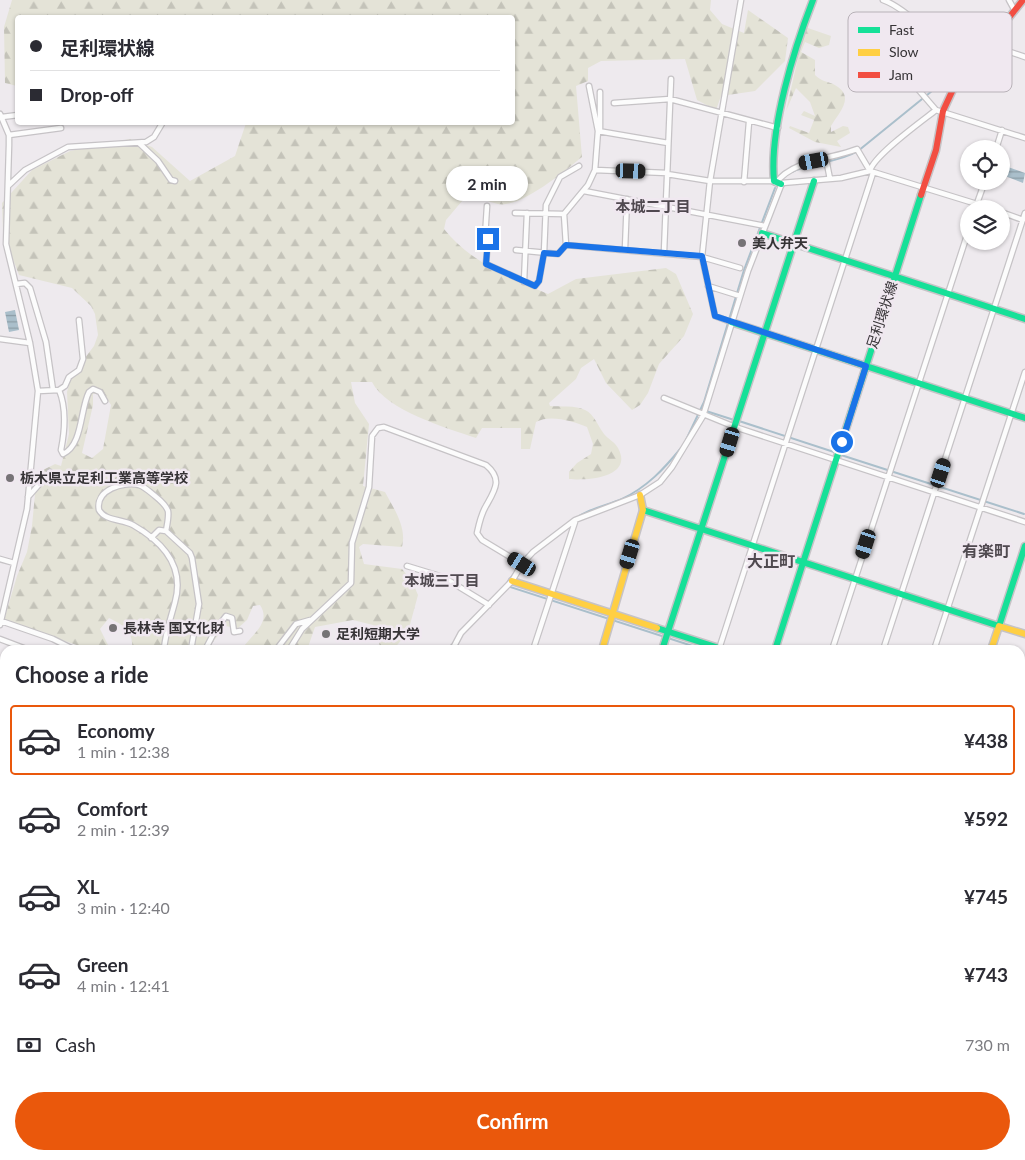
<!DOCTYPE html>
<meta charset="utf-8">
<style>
:root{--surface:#fff;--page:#f7f7f7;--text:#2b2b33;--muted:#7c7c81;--line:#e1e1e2;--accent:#ea580c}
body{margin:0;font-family:Lato,"Noto Sans JP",sans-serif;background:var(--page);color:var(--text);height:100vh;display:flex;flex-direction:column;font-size:19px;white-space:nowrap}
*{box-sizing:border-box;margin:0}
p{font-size:16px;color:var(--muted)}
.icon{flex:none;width:28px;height:28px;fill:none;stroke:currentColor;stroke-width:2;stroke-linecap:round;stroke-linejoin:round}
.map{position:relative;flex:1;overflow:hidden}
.side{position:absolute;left:0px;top:645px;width:1025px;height:515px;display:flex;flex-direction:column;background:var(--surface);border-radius:15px 15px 0 0;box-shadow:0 1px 4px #0004}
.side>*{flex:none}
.hud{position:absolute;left:15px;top:15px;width:500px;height:110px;border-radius:5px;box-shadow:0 1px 4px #0004;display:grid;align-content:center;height:110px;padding:0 15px;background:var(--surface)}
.tools{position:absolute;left:960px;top:140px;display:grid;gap:10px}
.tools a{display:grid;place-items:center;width:50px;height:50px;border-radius:50%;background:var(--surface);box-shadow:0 1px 4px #0004;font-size:25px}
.end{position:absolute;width:22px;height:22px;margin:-11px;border:6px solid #1a73e8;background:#fff;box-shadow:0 0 0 2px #fff}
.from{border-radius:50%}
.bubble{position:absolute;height:35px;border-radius:18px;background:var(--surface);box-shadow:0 1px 4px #0004;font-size:16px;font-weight:700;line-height:35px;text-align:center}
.car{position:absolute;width:15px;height:30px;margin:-15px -8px;border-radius:6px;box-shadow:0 0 4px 1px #0007;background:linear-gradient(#222 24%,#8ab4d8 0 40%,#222 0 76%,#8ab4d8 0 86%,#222 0)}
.hud b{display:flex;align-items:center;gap:18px;height:48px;font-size:19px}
.hud b+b{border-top:1px solid var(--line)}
.hud i{width:12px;height:12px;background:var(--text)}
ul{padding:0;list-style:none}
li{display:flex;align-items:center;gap:15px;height:70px;margin:0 10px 8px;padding:0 5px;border:2px solid transparent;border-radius:5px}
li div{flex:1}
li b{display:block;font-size:19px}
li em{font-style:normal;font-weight:700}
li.active{border-color:var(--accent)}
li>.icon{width:45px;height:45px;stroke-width:1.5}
h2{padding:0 15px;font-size:22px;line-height:60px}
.pay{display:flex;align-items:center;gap:12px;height:55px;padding:0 15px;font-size:19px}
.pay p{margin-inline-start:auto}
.cta{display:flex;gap:10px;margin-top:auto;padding:10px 15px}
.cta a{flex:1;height:58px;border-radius:30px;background:var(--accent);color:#fff;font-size:20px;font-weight:700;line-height:58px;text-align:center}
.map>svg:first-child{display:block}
.forest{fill:url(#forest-firs);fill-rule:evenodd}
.water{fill:url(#water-rules)}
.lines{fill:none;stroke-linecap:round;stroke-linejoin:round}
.stream{stroke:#aabfcb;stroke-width:2}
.street-casing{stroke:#c6c3c6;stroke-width:7}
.fast-casing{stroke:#c6c3c6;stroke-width:9}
.slow-casing{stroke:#c6c3c6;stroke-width:9}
.jam-casing{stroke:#c6c3c6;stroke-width:9}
.street{stroke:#fcfcfc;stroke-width:4.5}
.fast{stroke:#16e098;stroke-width:6}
.slow{stroke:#ffcf43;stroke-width:6}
.jam{stroke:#f24e42;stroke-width:6}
.route{stroke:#1a73e8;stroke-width:6}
.poi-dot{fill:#767376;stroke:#f0e8f0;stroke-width:2}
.labels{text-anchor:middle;stroke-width:5;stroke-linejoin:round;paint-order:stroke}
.poi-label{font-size:14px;font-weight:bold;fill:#363336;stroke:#f0e8f0;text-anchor:start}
.street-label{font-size:14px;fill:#363336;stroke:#f0e8f0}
.neighbourhood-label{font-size:15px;font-weight:bold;fill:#504950;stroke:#f0e8f0}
.quarter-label{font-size:16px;font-weight:bold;fill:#504950;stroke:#f0e8f0}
.key{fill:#f0e8f0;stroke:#b8b2b8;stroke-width:1}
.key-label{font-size:14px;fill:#363336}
</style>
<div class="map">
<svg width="1025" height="1160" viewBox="0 0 1025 1160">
<defs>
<pattern id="forest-firs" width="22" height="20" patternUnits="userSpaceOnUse" patternTransform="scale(1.25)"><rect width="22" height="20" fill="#e4e3d7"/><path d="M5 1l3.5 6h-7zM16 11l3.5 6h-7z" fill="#c4c3b9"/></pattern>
<pattern id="water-rules" width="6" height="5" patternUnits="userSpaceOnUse" patternTransform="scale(1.25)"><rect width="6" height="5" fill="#aabfcb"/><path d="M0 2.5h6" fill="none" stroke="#8b9ca6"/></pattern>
</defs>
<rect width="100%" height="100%" fill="#eeeaee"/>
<path class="forest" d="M 12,0 L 711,0 L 710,10 L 722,24 L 744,33 L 748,10 L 788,38 L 785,61 L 755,91 L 721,96 L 716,110 L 697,100 L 685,59 L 601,61 L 588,68 L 588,81 L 576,86 L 582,157 C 566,170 520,209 498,204 C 488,202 479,196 468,194 L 446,220 L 444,229 C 470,262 510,278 548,294 L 576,279 L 666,268 L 676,274 L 693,314 L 684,336 L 659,364 L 648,393 L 640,405 L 632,410 L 606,383 L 594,359 L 581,368 L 576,379 L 549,403 L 550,406 C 559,407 576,405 585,410 C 594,414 598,426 604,434 C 608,439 615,442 618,448 C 634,477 588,481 569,479 L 569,472 L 577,463 L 591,454 L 593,444 L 587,427 C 573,421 550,414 536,422 L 530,449 L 521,449 L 521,428 L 482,428 L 476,438 C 446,428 386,410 372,382 L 351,382 L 355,403 L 369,424 L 363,486 L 385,492 C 394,509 407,527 402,547 L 363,544 L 359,547 L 364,564 L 402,569 L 412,581 L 418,595 L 408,632 L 393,650 L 380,650 L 378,632 L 373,625 L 353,620 L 315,627 L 307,650 L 241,650 C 251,635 272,623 260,605 L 253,606 L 247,620 L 238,628 L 225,626 L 210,646 L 210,650 L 132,650 C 134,632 124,625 109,618 L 100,629 L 108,645 L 106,650 L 91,650 L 4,620 L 17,576 L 27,552 L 32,526 L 37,473 L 55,464 L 61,466 L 69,434 L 67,392 L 72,375 L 94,346 L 98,335 L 95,314 L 91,306 L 72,288 L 19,275 L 3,233 L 2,203 L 32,170 L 70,151 L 130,139 L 152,147 L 190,181 L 235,156 L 246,123 L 512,122 L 512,18 L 18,18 L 17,86 L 5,83 L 4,27 ZM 93,394 L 104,394 L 111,405 L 103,449 L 92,458 L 82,453 L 93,405 Z
M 805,27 L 831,36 L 829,45 L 819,48 L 805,42 L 801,52 L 815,60 L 815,75 C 821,81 826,81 833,84 C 857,96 839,112 831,126 L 831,132 L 843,126 L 848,127 L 850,133 L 837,141 L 841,147 L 815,142 L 789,128 L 790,126 L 809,133 L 814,120 L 801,115 L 804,111 L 815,116 L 810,102 L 796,88 L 786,111 Z
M 5,731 L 5,827 L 0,825 L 0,732 Z"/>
<path class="water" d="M 1008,167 L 1025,173 L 1023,183 L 1005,176 Z
M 15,310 L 19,330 L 9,332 L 5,312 Z"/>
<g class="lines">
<path class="stream" d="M 792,172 C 813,162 838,163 858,151 L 948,78 L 964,67 L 982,46
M 706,411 L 734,420
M 739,421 L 837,453
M 686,440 L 704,402 L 744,270 L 775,188
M 841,455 L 1024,514
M 579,516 C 592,508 608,505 622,499 C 647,487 664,469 681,448
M 540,544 L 564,526
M 507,583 L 527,555
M 507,586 L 705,650
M 449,650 L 463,628
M 1020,752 L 1025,754
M 0,916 L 5,919"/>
<g class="street-casing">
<path id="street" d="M 883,0 C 896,4 921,24 929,34 C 941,49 945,67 958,81
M 1009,0 L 1015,11
M 987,44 L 1025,57
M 904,73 L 936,110 L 1025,138
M 589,86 L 598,131 L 668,143
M 614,103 L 670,99 L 778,128
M 0,114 L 9,135 L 9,145 L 6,244 L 30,343 L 38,391 L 27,509 L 0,625
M 2,117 L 18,115
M 9,135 L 61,128
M 139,143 L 158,161 L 171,180 L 175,181
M 996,149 L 1002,130
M 826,159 L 830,179
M 595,170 L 667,173
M 870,171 C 873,156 922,121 936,110
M 667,174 L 710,181 L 774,181
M 744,182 L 749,122
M 776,183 C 792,160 832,159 857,149 L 870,171
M 8,186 L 25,170 L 68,147 L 146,142 L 154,137 L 163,122
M 584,191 L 765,226
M 487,206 L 485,237 L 488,239 L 486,264 L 535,286 L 539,281 L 544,253 L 546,205 L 560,177 L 579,166
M 975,209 L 985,181
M 1001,212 L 1023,220
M 515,213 L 564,214
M 566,245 L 702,257 L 740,268
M 625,249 L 627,199
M 516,250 L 558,254 L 566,245 L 564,214 L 588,185 L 595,170 L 598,131 L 600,129 L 600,92
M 664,252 L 671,79
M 524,282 L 527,213
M 16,284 L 25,283 L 30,288 L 46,342 L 53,390
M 708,286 L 740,296
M 731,322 L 715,316 L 702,257 L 710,181 L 741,0
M 0,339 L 30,343
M 59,390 C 67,409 65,430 61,450 L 63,454 C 83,445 80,409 89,392 L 93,389 L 100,392 L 105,401
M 38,391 L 59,390 L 65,386 L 69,377 L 79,370 L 83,359 L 79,320
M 664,398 L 735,427 L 1025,522
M 28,497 L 50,472
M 151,538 L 159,530 L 166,531 L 190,553 L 192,558 L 199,604 L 191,650
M 0,559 L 14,563
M 407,566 L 443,577 L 489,605
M 1,621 L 53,639 L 75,650
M 0,639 L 29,650
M 453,647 L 460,650
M 719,649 L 873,173
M 164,650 C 165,633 171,618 175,602 C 185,566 163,542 133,525 C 122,519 105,521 99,510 C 95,490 123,481 139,485 C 145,487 150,492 155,496 C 160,500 166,505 168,511 C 169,517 167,525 166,531
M 205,650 L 216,629 L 226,616 L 232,618 L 234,632 L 240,631
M 276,650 L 296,624 L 310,620
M 289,650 L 302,629 L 351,583 L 352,543 L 369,487 L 372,436 L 378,428 L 384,427 L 486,465 C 503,479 495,490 486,506 C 481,514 479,524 477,533 L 482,540 L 522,564
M 452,650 L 461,633 L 512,581 L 522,564 L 533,552 L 575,520 L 640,495 L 660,482 L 672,467 L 703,416 L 748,271 L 782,183 L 841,178 L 870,171 L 993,209
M 533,650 L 575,522
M 832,650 L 969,229
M 883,650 L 1025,213
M 934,650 L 1025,372
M 0,670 L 5,672
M 0,702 L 5,703
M 0,733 L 5,731
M 1020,743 L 1025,727
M 1020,1051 L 1025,1053
M 0,1104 L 5,1106
M 0,1148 L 5,1151
M 14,1155 L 25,1160
M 114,1155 L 125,1160
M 144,1160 L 146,1155
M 263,1160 L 265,1155
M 346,1160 L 348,1155
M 423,1160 L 425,1155
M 673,1160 L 673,1155"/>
</g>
<g class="fast-casing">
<path id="fast" d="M 781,184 L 774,181 C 769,129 794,49 813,0
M 762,233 L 1025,319
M 731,322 L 1025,418
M 643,510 L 999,626 L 1025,546
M 657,628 L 725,650
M 662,650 L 814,181
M 775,650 L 921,195
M 1020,746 L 1025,747
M 1020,866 L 1025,867
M 0,923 L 5,926
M 0,1021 L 5,1024
M 298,1155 L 310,1160
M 829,1160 L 831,1155"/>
</g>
<g class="slow-casing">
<path id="slow" d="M 512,581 L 657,628
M 602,650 L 643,510 L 640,495
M 991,650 L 999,626 L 1025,634
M 1020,942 L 1025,943
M 568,1160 L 569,1155"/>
</g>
<g class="jam-casing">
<path id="jam" d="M 921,195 L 936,150 L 943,111 L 955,85 L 1023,0
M 890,1155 L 905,1160
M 68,1160 L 70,1155
M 964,1160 L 965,1155"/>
</g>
<use href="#street" class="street"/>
<use href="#fast" class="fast"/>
<use href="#slow" class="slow"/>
<use href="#jam" class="jam"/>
</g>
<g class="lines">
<path class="route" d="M 488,239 L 486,264 L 535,286 L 539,281 L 544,253 L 558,254 L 566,245 L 702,256 L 715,316 L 866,366 L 842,442"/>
</g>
<g class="poi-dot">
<circle cx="742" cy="243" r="5"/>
<circle cx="10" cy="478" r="5"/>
<circle cx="113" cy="628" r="5"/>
<circle cx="326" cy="634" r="5"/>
</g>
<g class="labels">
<g class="poi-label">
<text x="752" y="248">美人弁天</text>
<text x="20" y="483">栃木県立足利工業高等学校</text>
<text x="123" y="633">長林寺 国文化財</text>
<text x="336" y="639">足利短期大学</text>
</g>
<g class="street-label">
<text transform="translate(882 315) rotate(-72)" y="5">足利環状線</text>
</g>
<g class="neighbourhood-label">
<text x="653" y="212">本城二丁目</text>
<text x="442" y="586">本城三丁目</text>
</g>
<g class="quarter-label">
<text x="986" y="557">有楽町</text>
<text x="771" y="567">大正町</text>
</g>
</g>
<rect x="848" y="12" width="164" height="80" rx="8" class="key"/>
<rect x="858" y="27" width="22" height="6" fill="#16e098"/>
<rect x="858" y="49" width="22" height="7" fill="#ffcf43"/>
<rect x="858" y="72" width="22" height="6" fill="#f24e42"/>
<g class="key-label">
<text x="889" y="35">Fast</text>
<text x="889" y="57">Slow</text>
<text x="889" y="80">Jam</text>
</g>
</svg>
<div class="tools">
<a><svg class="icon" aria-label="locate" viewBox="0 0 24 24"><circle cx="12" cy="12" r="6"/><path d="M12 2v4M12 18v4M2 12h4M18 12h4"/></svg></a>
<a><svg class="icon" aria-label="layers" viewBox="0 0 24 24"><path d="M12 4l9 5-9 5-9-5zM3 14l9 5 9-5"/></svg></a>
</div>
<i class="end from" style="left:842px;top:442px"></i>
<i class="end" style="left:488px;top:239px"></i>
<div class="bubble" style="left:446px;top:166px;width:82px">2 min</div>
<i class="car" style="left:814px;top:161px;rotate:259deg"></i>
<i class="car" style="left:631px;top:171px;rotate:92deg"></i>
<i class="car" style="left:730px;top:442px;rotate:197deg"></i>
<i class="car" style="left:941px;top:473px;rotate:18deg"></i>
<i class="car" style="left:866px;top:544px;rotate:198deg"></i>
<i class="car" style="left:630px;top:554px;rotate:197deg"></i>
<i class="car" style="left:522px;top:564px;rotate:302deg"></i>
<div class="hud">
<b><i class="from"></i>足利環状線</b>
<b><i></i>Drop-off</b>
</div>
<section class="side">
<h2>Choose a ride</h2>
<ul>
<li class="active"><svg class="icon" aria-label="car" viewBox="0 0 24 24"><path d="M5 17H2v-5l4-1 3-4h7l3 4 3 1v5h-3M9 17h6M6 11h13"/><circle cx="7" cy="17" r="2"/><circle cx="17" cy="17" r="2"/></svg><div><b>Economy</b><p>1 min · 12:38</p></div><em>¥438</em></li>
<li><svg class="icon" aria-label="car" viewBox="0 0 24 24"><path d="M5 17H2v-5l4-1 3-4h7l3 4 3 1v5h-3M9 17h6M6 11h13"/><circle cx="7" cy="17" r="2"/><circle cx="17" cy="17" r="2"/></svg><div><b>Comfort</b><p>2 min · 12:39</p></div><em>¥592</em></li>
<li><svg class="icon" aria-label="car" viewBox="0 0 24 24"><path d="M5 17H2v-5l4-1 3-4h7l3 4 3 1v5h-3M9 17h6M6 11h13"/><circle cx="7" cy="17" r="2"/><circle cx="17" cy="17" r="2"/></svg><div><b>XL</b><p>3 min · 12:40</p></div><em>¥745</em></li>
<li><svg class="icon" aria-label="car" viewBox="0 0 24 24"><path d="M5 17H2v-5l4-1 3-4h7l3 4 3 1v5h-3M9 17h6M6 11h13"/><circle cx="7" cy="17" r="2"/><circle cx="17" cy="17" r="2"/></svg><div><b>Green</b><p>4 min · 12:41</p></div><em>¥743</em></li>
</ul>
<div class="pay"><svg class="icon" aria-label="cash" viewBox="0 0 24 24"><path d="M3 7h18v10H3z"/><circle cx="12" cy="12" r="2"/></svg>Cash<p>730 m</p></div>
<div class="cta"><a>Confirm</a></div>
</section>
</div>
